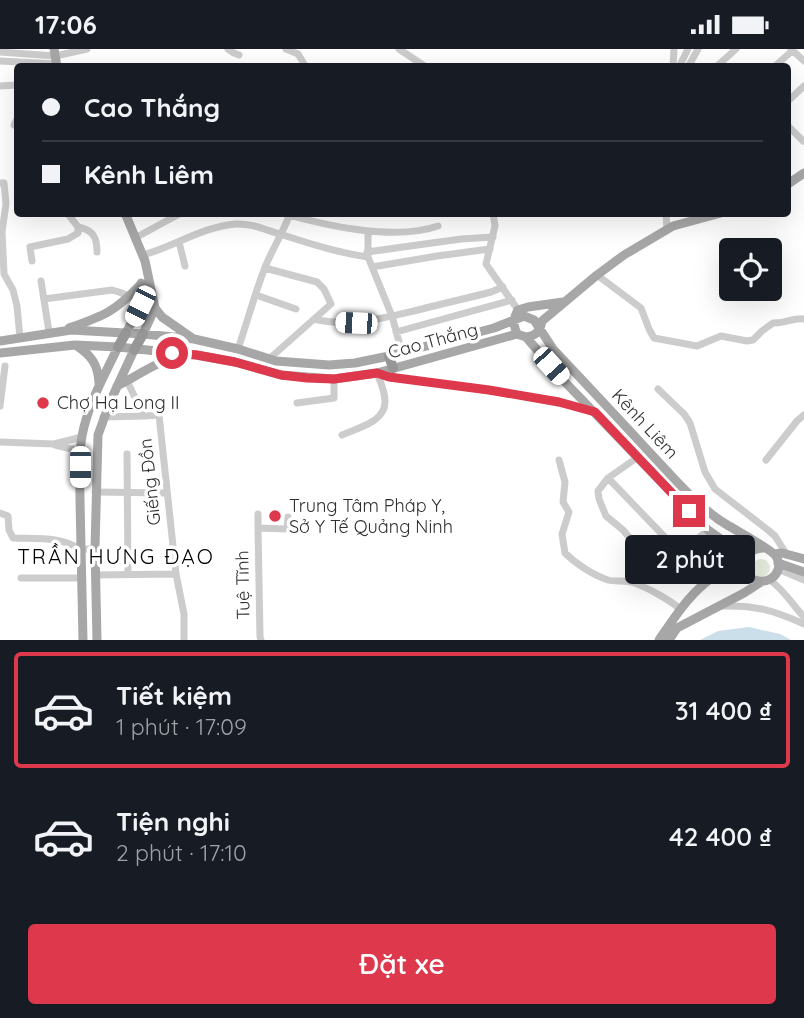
<!DOCTYPE html>
<html lang="vi">
<meta charset="utf-8">
<style>
:root{--surface:#171b24;--page:#20242c;--text:#f1f3f6;--muted:#9ea1a6;--line:#363941;--accent:#de384c}
body{margin:0;font-family:Quicksand,sans-serif;background:var(--page);color:var(--text);height:100vh;display:flex;flex-direction:column;font-size:26px;white-space:nowrap}
*{box-sizing:border-box;margin:0}
p{font-size:23px;color:var(--muted)}
.icon{flex:none;width:38px;height:38px;fill:none;stroke:currentColor;stroke-width:2;stroke-linecap:round;stroke-linejoin:round}
.map{position:relative;height:591px;overflow:hidden}
.panel{display:flex;flex-direction:column;background:var(--surface);flex:1}
.panel>*{flex:none}
.banner{position:absolute;left:14px;top:14px;width:777px;height:154px;border-radius:7px;box-shadow:0 7px 28px #0002;display:grid;align-content:center;height:154px;padding:0 28px;background:var(--surface)}
.fabs{position:absolute;left:719px;top:189px;display:grid;gap:14px}
.fabs a{display:grid;place-items:center;width:63px;height:63px;border-radius:7px;background:var(--surface);box-shadow:0 7px 28px #0002;font-size:35px}
.end{position:absolute;width:32px;height:32px;margin:-16px;border:9px solid #de384c;background:#fff;box-shadow:0 0 0 4px #fff}
.from{border-radius:50%}
.bubble{position:absolute;height:49px;border-radius:7px;background:var(--surface);box-shadow:0 7px 28px #0002;font-size:23px;font-weight:600;line-height:49px;text-align:center}
.car{position:absolute;width:21px;height:42px;margin:-21px -10px;border-radius:9px;box-shadow:0 0 5px 2px #0007;background:linear-gradient(#fff 24%,#345 0 40%,#fff 0 76%,#345 0 86%,#fff 0)}
.banner b{display:flex;align-items:center;gap:24px;height:66px;font-size:26px}
.banner b+b{border-top:2px solid var(--line)}
.banner i{width:18px;height:18px;background:var(--text)}
ul{padding:12px 0 0;list-style:none}
li{display:flex;align-items:center;gap:21px;height:116px;margin:0 14px 10px;padding:0 14px;border:4px solid transparent;border-radius:7px}
li div{flex:1}
li b{display:block;font-size:26px}
li em{font-style:normal;font-weight:600}
li.current{border-color:var(--accent)}
li>.icon{width:63px;height:63px;stroke-width:1.5}
.primary-button{display:flex;gap:14px;margin-top:auto;padding:14px 28px}
.primary-button a{flex:1;height:80px;border-radius:7px;background:var(--accent);color:#fff;font-size:28px;font-weight:600;line-height:80px;text-align:center}
.status{display:flex;justify-content:space-between;align-items:center;height:49px;padding:0 35px;background:var(--surface);direction:ltr}
.status svg{height:19px;fill:currentColor}
.map>svg:first-child{display:block}
.green{fill:#e5ebdd}
.water{fill:#cadfea}
.lines{fill:none;stroke-linecap:round;stroke-linejoin:round}
.minor{stroke:#ccc;stroke-width:7}
.major{stroke:#a7a7a7;stroke-width:9}
.highway{stroke:#969696;stroke-width:10}
.route{stroke:#de384c;stroke-width:9}
.poi-dot{fill:#de384c;stroke:#fff;stroke-width:2.5}
.labels{text-anchor:middle;stroke-width:7;stroke-linejoin:round;paint-order:stroke}
.street-label{font-size:18px;fill:#2f2f2f;stroke:#fff}
.poi-label{font-size:18px;fill:#2f2f2f;stroke:#fff;text-anchor:start}
.quarter-label{font-size:21px;letter-spacing:2px;fill:#000;stroke:#fff}
</style>
<div class="status"><b>17:06</b><svg viewBox="0 0 49 12"><path d="M0 12V9h3v3zM5 12V6h3v6zM10 12V3h3v9zM15 12V0h3v12zM26 1h20v11H26zM47 4h2v5h-2z"/></svg></div>
<div class="map">
<svg width="804" height="591" viewBox="0 0 804 591">
<rect width="100%" height="100%" fill="#fff"/>
<path class="green" d="M752 519a9 9 0 1 1 18 0a9 9 0 1 1-18 0Z"/>
<path class="water" d="M 749,578 L 780,585 L 791,591 L 700,591 L 718,582 Z"/>
<g class="lines">
<path class="minor" d="M 228,0 L 234,4 L 239,6
M 286,0 L 298,5 L 306,18
M 399,0 L 426,18
M 791,0 L 804,12
M 0,3 L 55,7 L 87,0
M 0,12 L 57,15
M 673,18 L 674,0
M 679,18 L 688,0
M 688,18 L 698,0
M 716,18 L 736,0
M 774,18 L 792,2
M 0,37 L 18,36
M 788,52 L 804,37
M 14,76 L 18,68
M 788,77 L 803,92
M 0,134 L 4,134 L 6,155 L 2,183 L 4,225 L 13,241 L 17,257 L 20,289
M 282,164 C 326,177 395,192 438,177
M 493,164 L 495,177 L 486,215 L 518,261
M 666,164 L 667,181
M 78,178 C 93,181 97,188 97,203
M 368,183 L 368,208 L 392,267 L 402,304
M 135,189 L 181,164
M 179,193 L 185,217
M 367,203 L 461,190 L 493,188
M 143,206 C 173,198 204,177 236,175 C 253,174 267,182 283,186 C 311,195 339,204 368,208
M 32,212 L 30,198 L 68,190 L 78,184 L 78,178 L 68,165
M 372,218 L 437,207 L 490,200
M 265,219 L 317,233 L 324,240 L 331,255 L 269,310
M 597,226 L 641,259 L 649,280 L 654,289 L 697,297 L 721,287 L 747,292 L 753,291 L 762,282 L 773,274 C 785,275 794,268 804,270
M 41,232 L 49,283
M 256,246 L 296,260
M 44,250 L 112,241 L 119,243 L 129,247
M 314,270 C 350,279 387,268 422,260 C 445,254 468,249 491,243 L 503,238
M 396,283 L 512,251
M 238,300 C 247,274 254,247 264,221 C 271,202 282,186 289,167
M 378,324 L 389,328 C 457,337 526,345 593,362
M 127,332 L 144,367 L 159,366 L 176,525 L 184,565 L 184,591
M 658,340 L 684,365 L 690,374 L 705,423 L 715,440 L 768,481 L 775,487 L 787,506
M 297,354 L 334,349 L 334,330
M 0,357 L 5,317
M 103,368 L 144,367
M 342,386 C 357,379 386,373 385,352 C 385,342 380,332 377,324
M 0,393 L 54,395 L 82,388
M 55,396 L 80,402
M 127,405 L 128,525
M 638,408 L 608,429 L 598,442 L 599,450 L 606,467 L 623,481 L 660,525 L 684,501 L 708,481
M 559,411 L 565,433 L 563,453 L 569,463 L 562,485 L 565,504 C 576,515 593,526 608,531 C 615,533 623,531 631,533 C 645,537 670,551 680,560
M 766,411 L 797,372 L 804,366
M 608,429 L 707,532
M 95,443 L 167,444
M 0,464 L 8,467 L 9,481 L 13,489 C 36,490 62,487 81,501 L 95,499
M 258,465 L 258,479
M 778,520 L 804,531
M 95,526 L 176,525
M 21,529 L 82,529
M 770,531 C 784,541 792,555 804,568
M 721,557 C 755,556 773,561 804,575
M 261,591 L 260,588 L 258,479 L 287,480 L 288,468"/>
<path class="major" d="M 54,0 L 57,18
M 788,135 L 804,124
M 125,164 L 145,212 L 155,259 L 143,285
M 155,259 L 162,268 L 192,289
M 69,279 C 103,267 115,263 141,235
M 126,284 L 140,257 L 141,234
M 517,285 L 526,288 L 563,331 L 689,462 L 708,481 L 746,508
M 517,285 C 513,275 513,270 518,261 L 528,258 L 563,253
M 526,288 C 536,287 540,282 542,272 L 597,226 L 624,206 L 673,177 L 721,164
M 0,292 L 71,281 L 143,285 L 194,290 L 238,300 L 276,312 L 329,316 L 355,314 L 389,307 L 494,279 L 524,267 L 534,271 L 553,300 C 586,335 619,370 652,406 C 673,428 693,452 718,470 C 729,478 770,499 776,507 C 787,526 762,542 746,525 L 744,512 C 748,503 755,498 765,499
M 77,297 C 92,307 98,316 99,334
M 0,304 L 75,296 L 118,298 L 196,306 L 235,313 L 281,326 L 334,330 L 377,324 L 517,285
M 117,337 C 137,327 159,311 181,307
M 774,505 L 782,504 L 804,510
M 778,514 L 804,523
M 83,591 C 82,544 81,498 80,451 C 80,430 78,408 82,387 C 88,355 104,327 118,298
M 97,591 L 95,499 L 98,386 L 110,353 L 134,301
M 659,591 C 672,572 686,550 704,535 C 715,525 731,521 744,516
M 669,591 L 677,579 L 744,544 L 761,533"/>
<path class="highway" d="M 118,298 L 126,284
M 134,301 L 143,285
M 389,307 L 393,319"/>
</g>
<g class="lines">
<path class="route" d="M 172,304 L 197,306 L 235,313 L 281,326 L 307,329 L 334,330 L 377,324 L 389,328 L 489,341 L 559,353 L 595,363 L 689,462"/>
</g>
<g class="poi-dot">
<circle cx="43" cy="354" r="7"/>
<circle cx="275" cy="467" r="7"/>
</g>
<g class="labels">
<g class="street-label">
<text transform="translate(433 292) rotate(-15)" y="6">Cao Thắng</text>
<text transform="translate(645 375) rotate(47)" y="6">Kênh Liêm</text>
<text transform="translate(150 433) rotate(-96)" y="6">Giếng Đồn</text>
<text transform="translate(243 536) rotate(-91)" y="6">Tuệ Tĩnh</text>
</g>
<g class="poi-label">
<text x="57" y="360">Chợ Hạ Long II</text>
<text x="289" y="463">Trung Tâm Pháp Y,<tspan x="289" dy="21">Sở Y Tế Quảng Ninh</tspan></text>
</g>
<g class="quarter-label">
<text x="116" y="515">TRẦN HƯNG ĐẠO</text>
</g>
</g>
</svg>
<div class="fabs">
<a><svg class="icon" aria-label="locate" viewBox="0 0 24 24"><circle cx="12" cy="12" r="6"/><path d="M12 2v4M12 18v4M2 12h4M18 12h4"/></svg></a>
</div>
<i class="end from" style="left:172px;top:304px"></i>
<i class="end" style="left:689px;top:462px"></i>
<div class="bubble" style="left:625px;top:486px;width:130px">2 phút</div>
<i class="car" style="left:140px;top:257px;rotate:206deg"></i>
<i class="car" style="left:356px;top:274px;rotate:272deg"></i>
<i class="car" style="left:551px;top:317px;rotate:138deg"></i>
<i class="car" style="left:80px;top:418px;rotate:180deg"></i>
<div class="banner">
<b><i class="from"></i>Cao Thắng</b>
<b><i></i>Kênh Liêm</b>
</div>
</div>
<section class="panel">
<ul>
<li class="current"><svg class="icon" aria-label="car" viewBox="0 0 24 24"><path d="M5 17H2v-5l4-1 3-4h7l3 4 3 1v5h-3M9 17h6M6 11h13"/><circle cx="7" cy="17" r="2"/><circle cx="17" cy="17" r="2"/></svg><div><b>Tiết kiệm</b><p>1 phút · 17:09</p></div><em>31 400 ₫</em></li>
<li><svg class="icon" aria-label="car" viewBox="0 0 24 24"><path d="M5 17H2v-5l4-1 3-4h7l3 4 3 1v5h-3M9 17h6M6 11h13"/><circle cx="7" cy="17" r="2"/><circle cx="17" cy="17" r="2"/></svg><div><b>Tiện nghi</b><p>2 phút · 17:10</p></div><em>42 400 ₫</em></li>
</ul>
<div class="primary-button"><a>Đặt xe</a></div>
</section>
